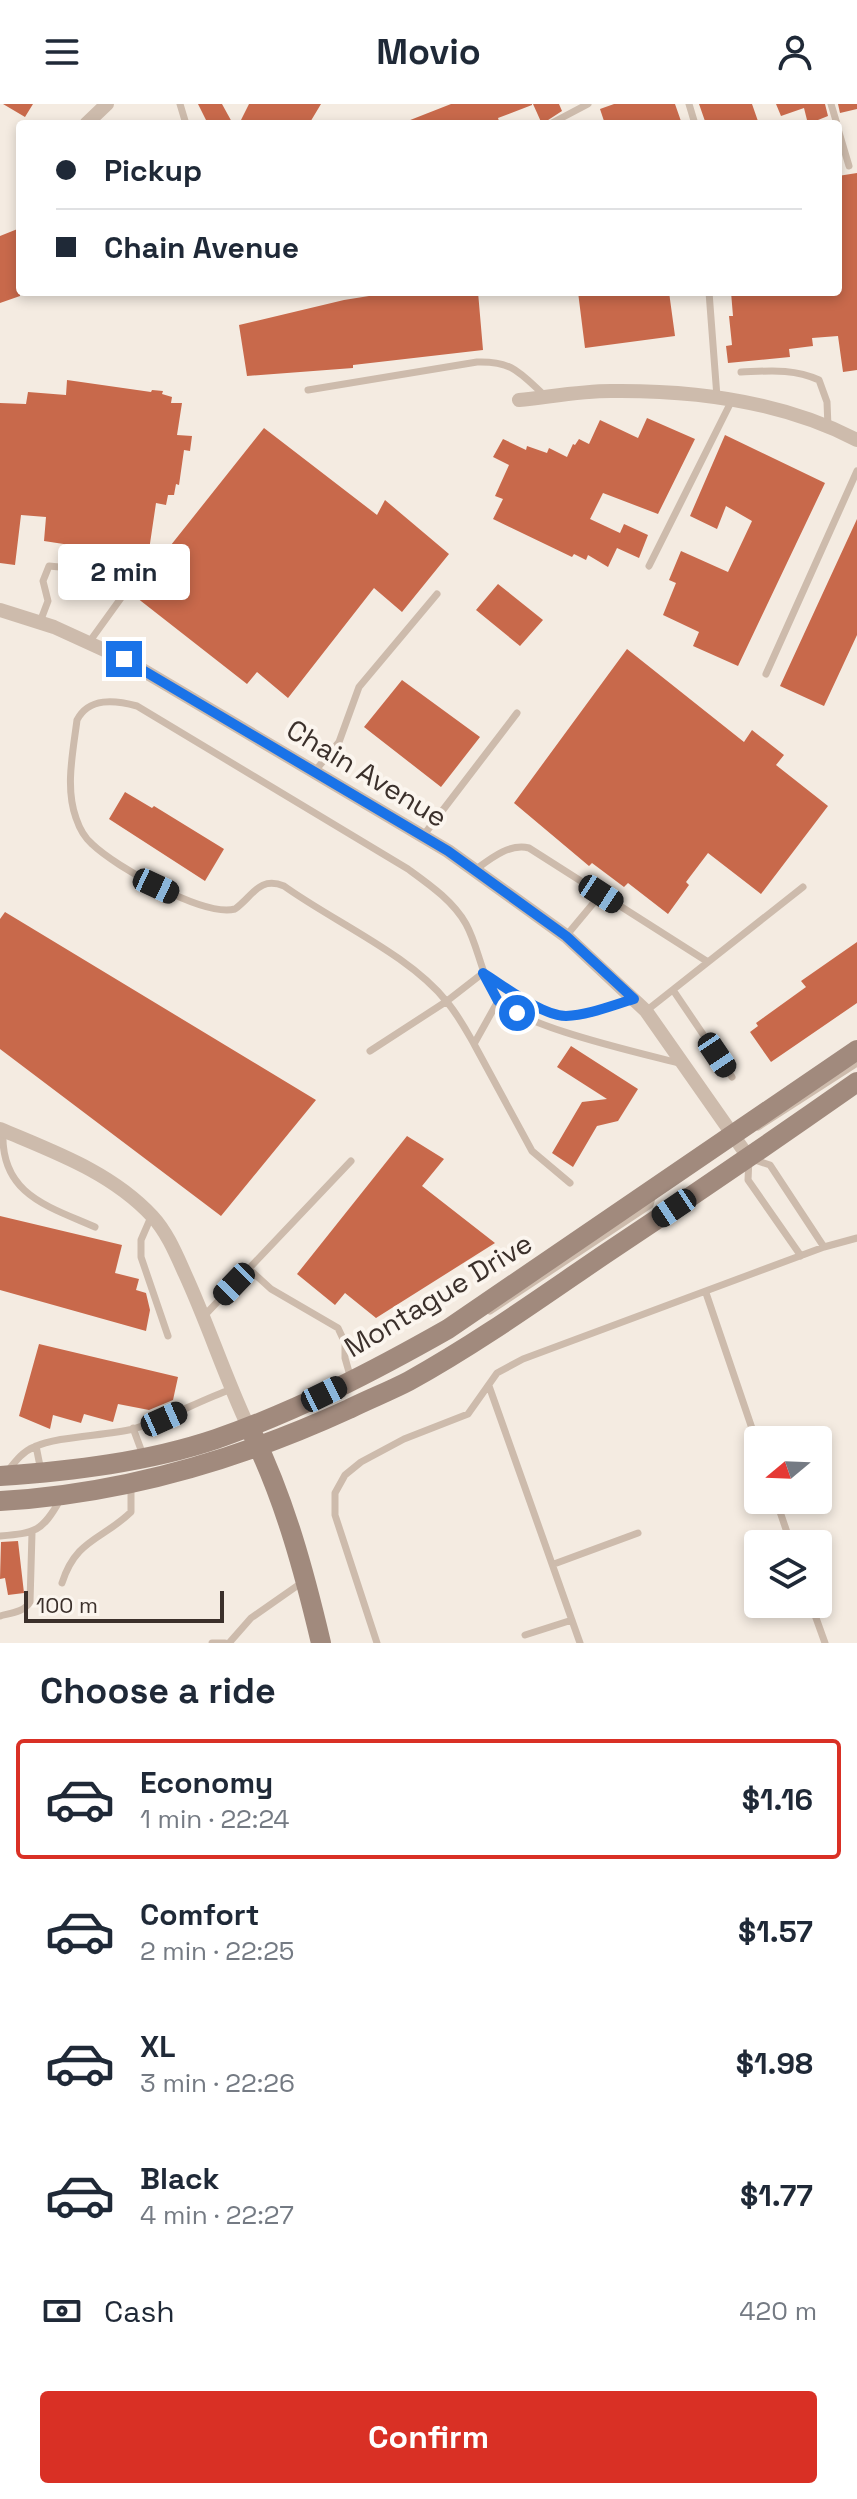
<!DOCTYPE html>
<meta charset="utf-8">
<style>
:root{--surface:#fff;--page:#f2f2f3;--text:#1f2937;--muted:#747a83;--line:#e0e1e3;--accent:#d93025}
body{margin:0;font-family:"Space Grotesk",sans-serif;background:var(--page);color:var(--text);height:100vh;display:flex;flex-direction:column;font-size:30px;white-space:nowrap}
*{box-sizing:border-box;margin:0}
p{font-size:26px;color:var(--muted)}
.icon{flex:none;width:44px;height:44px;fill:none;stroke:currentColor;stroke-width:2;stroke-linecap:round;stroke-linejoin:round}
.map{position:relative;height:1539px;overflow:hidden}
.side{display:flex;flex-direction:column;background:var(--surface);flex:1}
.side>*{flex:none}
.banner{position:absolute;left:16px;top:16px;width:826px;height:176px;border-radius:8px;box-shadow:0 4px 12px #0003;display:grid;align-content:center;height:176px;padding:0 40px;background:var(--surface)}
.needle{width:52px;rotate:251deg}
.fabs{position:absolute;left:744px;top:1322px;display:grid;gap:16px}
.fabs a{display:grid;place-items:center;width:88px;height:88px;border-radius:8px;background:var(--surface);box-shadow:0 4px 12px #0003;font-size:40px}
.scale{position:absolute;left:24px;bottom:20px;width:200px;box-sizing:border-box;padding-left:8px;border:4px solid #3b302b;border-top:0;font-size:22px;line-height:28px;white-space:nowrap;color:#3b302b;-webkit-text-stroke:6px #fbf5ee;paint-order:stroke}
.end{position:absolute;width:36px;height:36px;margin:-18px;border:10px solid #1a73e8;background:#fff;box-shadow:0 0 0 4px #fff}
.from{border-radius:50%}
.bubble{position:absolute;height:56px;border-radius:8px;background:var(--surface);box-shadow:0 4px 12px #0003;font-size:26px;font-weight:800;line-height:56px;text-align:center}
.car{position:absolute;width:24px;height:48px;margin:-24px -12px;border-radius:10px;box-shadow:0 0 6px 2px #0007;background:linear-gradient(#222 24%,#8ab4d8 0 40%,#222 0 76%,#8ab4d8 0 86%,#222 0)}
.banner b{display:flex;align-items:center;gap:28px;height:76px;font-size:30px}
.banner b+b{border-top:2px solid var(--line)}
.banner i{width:20px;height:20px;background:var(--text)}
ul{padding:0;list-style:none}
li{display:flex;align-items:center;gap:24px;height:120px;margin:0 16px 12px;padding:0 24px;border:4px solid transparent;border-radius:8px}
li div{flex:1}
li b{display:block;font-size:30px}
li em{font-style:normal;font-weight:800}
li.current{border-color:var(--accent)}
li>.icon{width:72px;height:72px;stroke-width:1.5}
h2{padding:0 40px;font-size:36px;line-height:96px}
.pay{display:flex;align-items:center;gap:20px;height:88px;padding:0 40px;font-size:30px}
.pay p{margin-inline-start:auto}
.primary-button{display:flex;gap:16px;margin-top:auto;padding:16px 40px}
.primary-button a{flex:1;height:92px;border-radius:8px;background:var(--accent);color:#fff;font-size:32px;font-weight:800;line-height:92px;text-align:center}
header{display:flex;justify-content:space-between;align-items:center;height:104px;padding:0 40px;background:var(--surface);font-size:36px;font-weight:800}
.map>svg:first-child{display:block}
.building{fill:#c8694b}
.lines{fill:none;stroke-linecap:round;stroke-linejoin:round}
.lane{stroke:#cdbbac;stroke-width:7}
.street{stroke:#cdbbac;stroke-width:14}
.secondary{stroke:#a18a7d;stroke-width:20}
.route{stroke:#1a73e8;stroke-width:10}
.labels{text-anchor:middle;stroke-width:8;stroke-linejoin:round;paint-order:stroke}
.street-label{font-size:28px;fill:#3b302b;stroke:#fbf5ee}
</style>
<header><svg class="icon" aria-label="menu" viewBox="0 0 24 24"><path d="M4 6h16M4 12h16M4 18h16"/></svg>Movio<svg class="icon" aria-label="person" viewBox="0 0 24 24"><circle cx="12" cy="8" r="4"/><path d="M4 21q1-7 8-7t8 7"/></svg></header>
<div class="map">
<svg width="857" height="1539" viewBox="0 0 857 1539">
<rect width="100%" height="100%" fill="#f4ebe1"/>
<path class="building" d="M 3,0 L 33,0 L 25,13 Z
M 198,0 L 222,0 L 233,20 L 208,20 Z
M 249,0 L 321,0 L 309,20 L 239,20 Z
M 451,0 L 532,0 L 532,1 L 498,14 L 500,20 L 400,20 Z
M 533,0 L 559,0 L 562,7 L 542,20 Z
M 614,0 L 675,0 L 682,20 L 605,20 L 600,5 Z
M 699,0 L 752,0 L 759,20 L 706,20 Z
M 776,0 L 825,0 L 828,12 L 808,20 L 804,4 L 781,12 Z
M 838,0 L 857,0 L 857,5 L 840,9 Z
M 857,69 L 857,266 L 843,268 L 838,232 L 812,234 L 813,242 L 789,245 L 790,253 L 728,259 L 726,242 L 732,241 L 729,212 L 733,212 L 731,188 L 838,188 L 838,72 Z
M 20,124 L 20,192 L 0,199 L 0,132 Z
M 394,188 L 478,188 L 483,246 L 353,261 L 353,264 L 247,272 L 239,221 L 344,196 Z
M 578,188 L 669,188 L 675,232 L 585,244 Z
M 67,276 L 151,288 L 152,286 L 163,287 L 162,290 L 172,293 L 171,299 L 182,299 L 177,331 L 192,332 L 190,347 L 184,346 L 179,381 L 176,380 L 174,391 L 168,391 L 166,401 L 156,399 L 148,453 L 44,437 L 46,413 L 21,411 L 15,461 L 0,459 L 0,299 L 26,300 L 28,288 L 66,291 Z
M 647,314 L 695,335 L 658,410 L 603,389 L 590,415 L 620,429 L 624,420 L 648,431 L 639,454 L 617,444 L 608,463 L 588,451 L 586,456 L 574,450 L 572,453 L 493,415 L 503,395 L 495,392 L 509,361 L 493,353 L 503,335 L 526,346 L 527,342 L 547,349 L 549,344 L 567,353 L 573,340 L 575,341 L 579,335 L 589,340 L 600,316 L 638,334 Z
M 264,324 L 377,411 L 385,396 L 449,450 L 402,508 L 374,484 L 288,594 L 257,568 L 247,580 L 132,490 Z
M 725,331 L 825,379 L 738,562 L 693,542 L 699,528 L 663,511 L 676,479 L 669,476 L 681,447 L 728,468 L 752,417 L 726,402 L 717,425 L 690,412 Z
M 857,415 L 857,531 L 824,602 L 780,582 Z
M 498,480 L 543,516 L 520,542 L 476,506 Z
M 627,545 L 744,638 L 752,626 L 784,651 L 776,661 L 828,702 L 761,790 L 708,749 L 686,778 L 689,781 L 668,810 L 628,779 L 624,783 L 592,759 L 589,762 L 514,699 Z
M 402,576 L 480,633 L 441,683 L 364,623 Z
M 125,688 L 152,704 L 154,702 L 224,745 L 205,777 L 109,715 Z
M 5,808 L 316,996 L 221,1112 L 0,945 L 0,815 Z
M 857,838 L 857,899 L 771,958 L 750,928 L 758,922 L 756,919 L 806,883 L 801,877 Z
M 571,942 L 638,985 L 618,1017 L 597,1022 L 573,1063 L 552,1049 L 582,998 L 607,995 L 557,963 Z
M 407,1032 L 444,1055 L 422,1082 L 495,1139 L 376,1214 L 345,1189 L 335,1201 L 297,1170 Z
M 0,1112 L 122,1141 L 115,1169 L 139,1175 L 136,1186 L 146,1189 L 150,1206 L 146,1227 L 0,1186 Z
M 39,1240 L 178,1273 L 173,1296 L 149,1306 L 118,1300 L 113,1318 L 84,1310 L 81,1319 L 53,1311 L 50,1325 L 19,1312 Z
M 18,1437 L 24,1489 L 8,1491 L 5,1474 L 0,1475 L 1,1438 Z"/>
<g class="lines">
<path class="lane" d="M 180,0 L 186,20
M 689,0 L 695,20
M 831,0 L 837,20
M 550,20 L 588,0
M 838,25 L 849,62
M 709,188 L 717,293
M 741,268 C 768,267 793,264 819,276 L 827,298 L 828,323
M 308,286 L 477,258 C 512,257 519,268 544,291
M 649,462 L 732,296
M 40,518 L 48,497 L 43,477 L 49,462 L 122,469 L 129,477 L 129,483 L 90,537
M 766,570 L 857,367
M 315,667 L 339,638 L 359,583 L 437,490
M 423,732 L 517,609
M 475,766 C 490,755 509,739 529,744 L 708,858
M 566,832 L 601,790
M 673,886 L 732,973
M 498,897 L 474,940 L 532,1047 L 570,1079
M 646,907 L 803,783
M 474,940 C 466,926 458,911 447,898 C 410,851 334,818 284,782 C 259,772 253,792 235,805 C 203,813 116,763 92,740 C 85,734 79,723 76,714 C 65,684 73,648 77,616 C 89,593 115,596 137,602 L 408,765 C 430,781 453,797 466,820 C 479,844 481,872 497,894 C 516,922 645,950 682,960
M 370,947 L 447,897 L 483,869 C 504,882 541,912 566,912 C 588,911 613,901 634,895
M 758,1023 L 857,959
M 3,1027 C 0,1090 47,1102 95,1123
M 151,1113 L 141,1136 L 141,1153 L 168,1232
M 801,1152 L 748,1076 L 749,1054 L 770,1061 L 824,1143
M 249,1165 L 271,1185 L 338,1224 L 345,1239 L 345,1254 L 351,1275
M 706,1189 L 758,1342
M 490,1207 L 650,1101 L 653,1090
M 204,1212 L 351,1057
M 489,1282 L 580,1539
M 133,1324 L 143,1351
M 36,1342 L 41,1367
M 7,1368 C 15,1358 22,1348 34,1343 C 58,1332 104,1332 133,1325 C 168,1315 198,1297 232,1285
M 776,1396 L 791,1440
M 0,1432 C 35,1429 42,1428 60,1396
M 554,1460 L 638,1429
M 62,1479 C 76,1435 102,1436 131,1408 L 131,1382
M 811,1500 L 825,1539
M 0,1512 C 11,1509 24,1508 30,1498 L 32,1429
M 525,1531 L 572,1516
M 212,1539 L 225,1539
M 229,1539 L 251,1514 L 304,1477
M 377,1539 L 335,1411 L 335,1389 L 345,1371 L 361,1358 L 404,1335 L 468,1310 L 497,1269 L 523,1255 L 824,1143 L 857,1134"/>
<path class="street" d="M 86,20 L 107,0
M 519,296 C 549,293 580,287 611,287 C 694,286 782,297 857,336
M 0,506 L 54,523 L 124,555 L 448,747 L 566,832 L 646,907 L 749,1054
M 0,1025 C 54,1048 111,1068 152,1112 C 167,1128 176,1150 185,1170 C 208,1220 225,1273 248,1322"/>
<path class="secondary" d="M 253,1331 C 285,1397 304,1467 321,1539
M 0,1372 C 72,1367 148,1358 216,1335 C 297,1307 374,1267 448,1225 L 857,946
M 0,1397 C 122,1390 238,1356 349,1305 C 369,1295 390,1287 409,1277 C 476,1240 539,1195 602,1152 C 688,1095 773,1037 857,978"/>
</g>
<g class="lines">
<path class="route" d="M 124,555 L 448,747 L 566,832 L 634,895 C 613,901 589,911 566,912 C 542,912 504,882 483,869 L 498,897 L 517,909"/>
</g>
<g class="labels">
<g class="street-label">
<text transform="translate(367 669) rotate(31)" y="10">Chain Avenue</text>
<text transform="translate(438 1191) rotate(-31)" y="10">Montague Drive</text>
</g>
</g>
</svg>
<div class="fabs">
<a><svg class="needle" viewBox="-14 -14 28 28"><path d="M0-13l5 13h-10z" fill="#e53935"/><path d="M0 13l5-13h-10z" fill="#747a83"/></svg></a>
<a><svg class="icon" aria-label="layers" viewBox="0 0 24 24"><path d="M12 4l9 5-9 5-9-5zM3 14l9 5 9-5"/></svg></a>
</div>
<div class="scale">100 m</div>
<i class="end from" style="left:517px;top:909px"></i>
<i class="end" style="left:124px;top:555px"></i>
<div class="bubble" style="left:58px;top:440px;width:132px">2 min</div>
<i class="car" style="left:156px;top:782px;rotate:115deg"></i>
<i class="car" style="left:601px;top:790px;rotate:123deg"></i>
<i class="car" style="left:717px;top:951px;rotate:146deg"></i>
<i class="car" style="left:674px;top:1104px;rotate:236deg"></i>
<i class="car" style="left:234px;top:1180px;rotate:224deg"></i>
<i class="car" style="left:324px;top:1290px;rotate:64deg"></i>
<i class="car" style="left:164px;top:1315px;rotate:66deg"></i>
<div class="banner">
<b><i class="from"></i>Pickup</b>
<b><i></i>Chain Avenue</b>
</div>
</div>
<section class="side">
<h2>Choose a ride</h2>
<ul>
<li class="current"><svg class="icon" aria-label="car" viewBox="0 0 24 24"><path d="M5 17H2v-5l4-1 3-4h7l3 4 3 1v5h-3M9 17h6M6 11h13"/><circle cx="7" cy="17" r="2"/><circle cx="17" cy="17" r="2"/></svg><div><b>Economy</b><p>1 min · 22:24</p></div><em>$1.16</em></li>
<li><svg class="icon" aria-label="car" viewBox="0 0 24 24"><path d="M5 17H2v-5l4-1 3-4h7l3 4 3 1v5h-3M9 17h6M6 11h13"/><circle cx="7" cy="17" r="2"/><circle cx="17" cy="17" r="2"/></svg><div><b>Comfort</b><p>2 min · 22:25</p></div><em>$1.57</em></li>
<li><svg class="icon" aria-label="car" viewBox="0 0 24 24"><path d="M5 17H2v-5l4-1 3-4h7l3 4 3 1v5h-3M9 17h6M6 11h13"/><circle cx="7" cy="17" r="2"/><circle cx="17" cy="17" r="2"/></svg><div><b>XL</b><p>3 min · 22:26</p></div><em>$1.98</em></li>
<li><svg class="icon" aria-label="car" viewBox="0 0 24 24"><path d="M5 17H2v-5l4-1 3-4h7l3 4 3 1v5h-3M9 17h6M6 11h13"/><circle cx="7" cy="17" r="2"/><circle cx="17" cy="17" r="2"/></svg><div><b>Black</b><p>4 min · 22:27</p></div><em>$1.77</em></li>
</ul>
<div class="pay"><svg class="icon" aria-label="cash" viewBox="0 0 24 24"><path d="M3 7h18v10H3z"/><circle cx="12" cy="12" r="2"/></svg>Cash<p>420 m</p></div>
<div class="primary-button"><a>Confirm</a></div>
</section>
